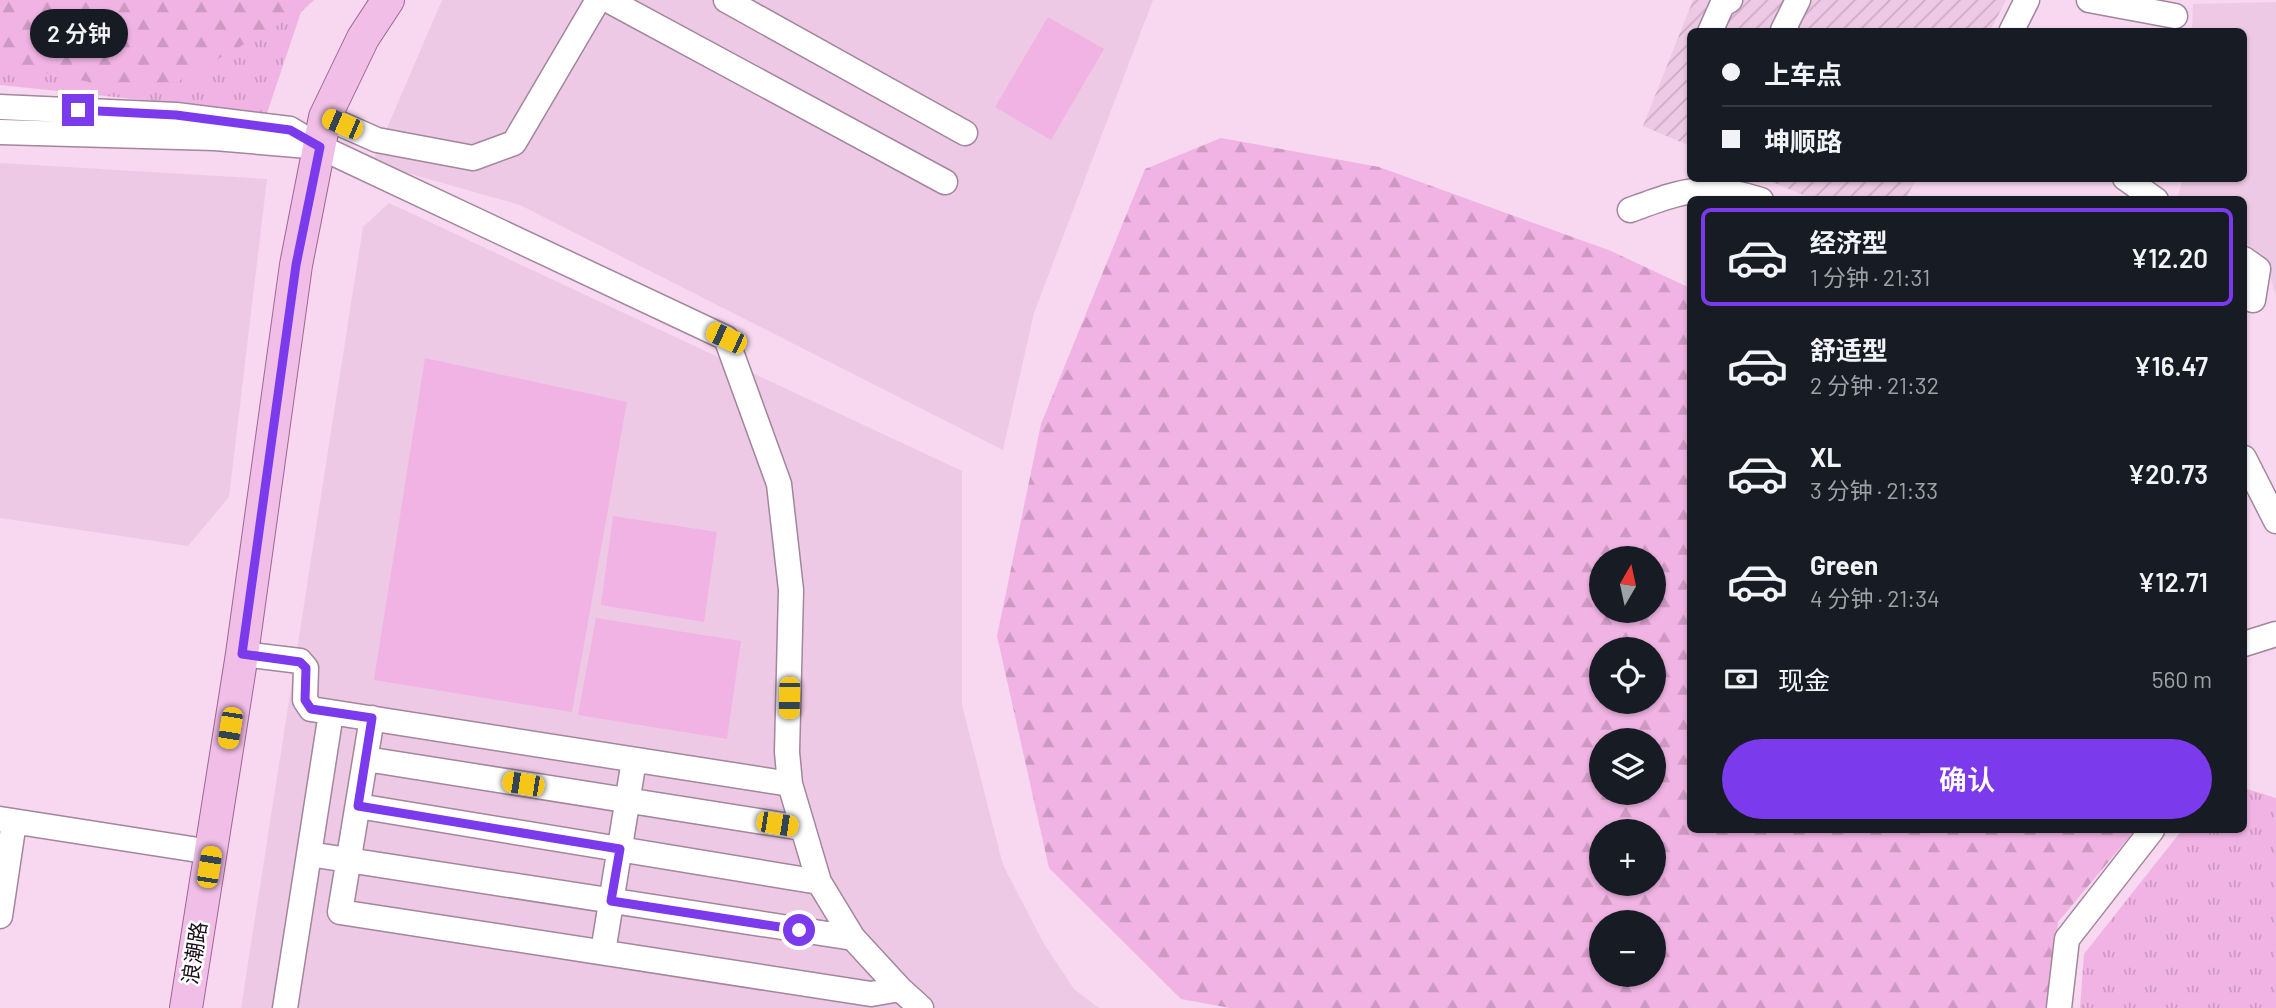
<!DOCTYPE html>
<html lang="zh">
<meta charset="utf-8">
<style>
:root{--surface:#171b24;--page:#20242c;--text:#f1f3f6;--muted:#9ea1a6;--line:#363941;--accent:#7c3aed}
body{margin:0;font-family:Barlow,"Noto Sans SC",sans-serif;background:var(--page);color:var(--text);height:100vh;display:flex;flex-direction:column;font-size:26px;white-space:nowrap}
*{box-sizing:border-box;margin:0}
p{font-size:23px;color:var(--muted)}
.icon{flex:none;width:38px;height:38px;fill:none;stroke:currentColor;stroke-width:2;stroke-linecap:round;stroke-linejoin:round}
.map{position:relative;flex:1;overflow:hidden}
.side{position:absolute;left:1687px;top:196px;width:560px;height:637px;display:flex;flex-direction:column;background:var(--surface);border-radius:10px;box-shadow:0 2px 5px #0004}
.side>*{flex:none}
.top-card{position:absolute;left:1687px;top:28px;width:560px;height:154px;border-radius:10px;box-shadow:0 2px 5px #0004;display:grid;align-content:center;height:154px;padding:0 35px;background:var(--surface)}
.needle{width:46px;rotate:9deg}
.buttons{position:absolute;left:1589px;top:546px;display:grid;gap:14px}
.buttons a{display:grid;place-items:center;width:77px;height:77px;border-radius:50%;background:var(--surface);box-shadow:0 2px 5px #0004;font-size:35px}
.end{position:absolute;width:32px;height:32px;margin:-16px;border:9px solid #7c3aed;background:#fff;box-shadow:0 0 0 4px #fff}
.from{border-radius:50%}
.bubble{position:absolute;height:49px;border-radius:24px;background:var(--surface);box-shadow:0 2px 5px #0004;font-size:23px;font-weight:600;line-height:49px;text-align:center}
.car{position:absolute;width:21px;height:42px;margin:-21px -10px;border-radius:9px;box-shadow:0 0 5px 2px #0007;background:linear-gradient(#f5c518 24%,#345 0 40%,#f5c518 0 76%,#345 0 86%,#f5c518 0)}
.top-card b{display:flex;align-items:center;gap:24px;height:66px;font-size:26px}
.top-card b+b{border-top:2px solid var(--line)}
.top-card i{width:18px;height:18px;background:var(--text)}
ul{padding:12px 0 0;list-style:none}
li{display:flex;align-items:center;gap:21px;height:98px;margin:0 14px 10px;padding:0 21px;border:4px solid transparent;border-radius:10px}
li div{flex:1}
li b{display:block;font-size:26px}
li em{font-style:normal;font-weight:600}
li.on{border-color:var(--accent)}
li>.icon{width:63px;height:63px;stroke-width:1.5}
.pay{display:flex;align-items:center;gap:18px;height:77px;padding:0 35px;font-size:26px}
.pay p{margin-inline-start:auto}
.primary-button{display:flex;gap:14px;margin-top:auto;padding:14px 35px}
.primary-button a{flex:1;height:80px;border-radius:42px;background:var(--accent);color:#fff;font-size:28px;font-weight:600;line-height:80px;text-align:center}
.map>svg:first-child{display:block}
.built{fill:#eec9e5}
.industrial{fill:url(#industrial-furrows)}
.grass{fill:url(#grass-tufts)}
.forest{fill:url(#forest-firs);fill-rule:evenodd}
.pitch{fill:#f0b3e3}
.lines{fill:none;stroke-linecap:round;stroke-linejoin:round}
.minor-casing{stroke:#a2869c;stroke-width:27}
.major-casing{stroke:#9f6594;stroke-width:34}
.minor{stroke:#fff;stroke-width:24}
.major{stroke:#f0bee6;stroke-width:32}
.route{stroke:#7c3aed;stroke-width:9}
.labels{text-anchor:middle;stroke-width:5;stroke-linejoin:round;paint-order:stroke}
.street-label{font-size:21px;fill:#1a0f18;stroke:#fff}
</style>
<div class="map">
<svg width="2276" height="1008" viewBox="0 0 2276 1008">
<defs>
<pattern id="industrial-furrows" width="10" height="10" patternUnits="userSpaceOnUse" patternTransform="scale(1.75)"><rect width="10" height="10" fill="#eec9e5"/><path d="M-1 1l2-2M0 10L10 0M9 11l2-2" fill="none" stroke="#ccabc4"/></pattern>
<pattern id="grass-tufts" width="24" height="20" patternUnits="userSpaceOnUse" patternTransform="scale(1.75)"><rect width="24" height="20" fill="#f0b3e3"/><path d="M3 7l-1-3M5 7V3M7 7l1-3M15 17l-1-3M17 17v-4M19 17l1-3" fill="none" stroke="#cd99c2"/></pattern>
<pattern id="forest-firs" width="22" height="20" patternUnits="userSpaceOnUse" patternTransform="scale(1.75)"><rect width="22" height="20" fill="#f0b3e3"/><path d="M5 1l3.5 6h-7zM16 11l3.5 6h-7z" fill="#cd99c2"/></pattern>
</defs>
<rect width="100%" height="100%" fill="#f7d8f0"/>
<path class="built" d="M 442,0 L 1153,0 L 1034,313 L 1003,450 L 520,205 L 372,163 Z
M 2276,2 L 2276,295 L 2263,255 L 2244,242 L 2244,200 L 2182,200 L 2178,196 L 2183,179 L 2244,178 L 2244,32 L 2192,31 L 2193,4 Z
M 0,163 L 267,179 L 229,497 L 188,546 L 0,518 Z
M 389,203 L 962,471 L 962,705 L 1003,865 L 1044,944 L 1074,989 L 1099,1008 L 241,1008 L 363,227 Z"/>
<path class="industrial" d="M 1693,0 L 2006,0 L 1990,31 L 1690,32 L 1690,146 L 1643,126 Z
M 1765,179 L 1916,179 L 1905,200 L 1813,199 Z"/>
<path class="grass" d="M 0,0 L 314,0 L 301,12 L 267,113 L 0,85 Z
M 2244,788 L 2276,798 L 2276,1008 L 2080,1008 L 2084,954 L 2182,830 L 2244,830 Z"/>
<path class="forest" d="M 0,0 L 311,0 L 301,12 L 177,82 L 109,86 L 17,67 L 0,49 Z
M 1221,138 L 1379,167 L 1611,251 L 1690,288 L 1690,830 L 2135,830 L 2058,922 L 2048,1008 L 1230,1008 L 1181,999 L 1049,868 L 997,636 L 1041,424 L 1145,169 ZM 1601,558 L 1654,558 L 1654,611 L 1601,611 ZM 1601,649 L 1654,649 L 1654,702 L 1601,702 ZM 1601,740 L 1654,740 L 1654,793 L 1601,793 ZM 1601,831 L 1654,831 L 1654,884 L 1601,884 ZM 1601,922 L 1654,922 L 1654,975 L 1601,975 Z"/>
<path class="pitch" d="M 1048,17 L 1104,49 L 1051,140 L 995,107 Z
M 425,358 L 627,402 L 572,712 L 374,680 Z
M 613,516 L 717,532 L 704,622 L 601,605 Z
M 596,618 L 741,641 L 727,739 L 578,715 Z"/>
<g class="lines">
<g class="minor-casing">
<path id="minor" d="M 608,0 L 945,182
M 726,0 L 965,133
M 2089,0 L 2175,16
M 1710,32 L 1722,5 L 1730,0
M 1787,32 L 1783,30 L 1798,0
M 2011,32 L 2027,0
M 0,107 L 176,115 L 290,129 L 320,147 L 215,138 L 0,132
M 325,117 L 377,140 L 473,158 L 514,143 L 598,0
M 320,147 L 726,338 L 779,484 L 791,590 L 787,752 L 790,784 L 819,882 L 853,938 L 900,989
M 2125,178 L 2156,200
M 1630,210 C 1685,190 1704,182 1761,200
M 2244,259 L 2258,269 L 2253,300
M 2244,458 L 2276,521
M 2244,644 L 2276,634
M 242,654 L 300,661 L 306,668 L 305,700 L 311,709 L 790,784
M 372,718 L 340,912 L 871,994 L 900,989 L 921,1008
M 366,759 L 802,828
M 358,806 L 819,882
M 0,819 L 211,852
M 309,854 L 853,938
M 0,916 L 14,822
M 603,952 L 634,760
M 285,1008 L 331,713
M 2059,1008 L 2067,939 L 2152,830"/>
</g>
<g class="major-casing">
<path id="major" d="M 186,1008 L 242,654 L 296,265 L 325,117 L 363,38 L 388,0"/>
</g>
<use href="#minor" class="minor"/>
<use href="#major" class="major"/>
</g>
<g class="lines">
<path class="route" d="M 78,110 L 176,115 L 290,130 L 320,147 L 296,265 L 242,654 L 300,662 L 306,668 L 305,700 L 311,709 L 372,718 L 358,806 L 620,849 L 611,901 L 799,930"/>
</g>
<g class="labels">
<g class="street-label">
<text transform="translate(195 953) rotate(-81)" y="7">浪潮路</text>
</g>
</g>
</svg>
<div class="buttons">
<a><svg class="needle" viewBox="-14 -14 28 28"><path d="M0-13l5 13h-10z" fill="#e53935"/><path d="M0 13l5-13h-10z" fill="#9ea1a6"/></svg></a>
<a><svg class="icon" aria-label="locate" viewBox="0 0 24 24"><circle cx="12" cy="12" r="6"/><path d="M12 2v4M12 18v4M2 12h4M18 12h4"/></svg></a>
<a><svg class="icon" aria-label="layers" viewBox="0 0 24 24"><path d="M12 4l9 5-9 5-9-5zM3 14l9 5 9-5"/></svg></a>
<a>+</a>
<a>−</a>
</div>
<i class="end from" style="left:799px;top:930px"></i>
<i class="end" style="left:78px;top:110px"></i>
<div class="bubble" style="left:30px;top:9px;width:98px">2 分钟</div>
<i class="car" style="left:342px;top:124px;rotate:293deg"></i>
<i class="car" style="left:726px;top:338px;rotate:295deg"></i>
<i class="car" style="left:789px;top:698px;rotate:181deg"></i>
<i class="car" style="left:230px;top:728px;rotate:189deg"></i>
<i class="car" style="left:523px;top:784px;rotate:279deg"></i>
<i class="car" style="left:777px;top:824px;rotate:99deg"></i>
<i class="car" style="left:209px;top:867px;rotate:9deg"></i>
<div class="top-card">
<b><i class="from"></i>上车点</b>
<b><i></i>坤顺路</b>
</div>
<section class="side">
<ul>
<li class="on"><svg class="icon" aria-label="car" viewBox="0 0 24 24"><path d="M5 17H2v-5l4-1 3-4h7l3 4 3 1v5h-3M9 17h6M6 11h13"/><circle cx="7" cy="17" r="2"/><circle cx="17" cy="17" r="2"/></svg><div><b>经济型</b><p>1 分钟 · 21:31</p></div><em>¥12.20</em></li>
<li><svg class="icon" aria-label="car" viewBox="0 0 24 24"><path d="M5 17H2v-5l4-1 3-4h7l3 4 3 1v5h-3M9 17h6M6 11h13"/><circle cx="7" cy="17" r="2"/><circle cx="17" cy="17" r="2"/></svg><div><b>舒适型</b><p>2 分钟 · 21:32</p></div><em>¥16.47</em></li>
<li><svg class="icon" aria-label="car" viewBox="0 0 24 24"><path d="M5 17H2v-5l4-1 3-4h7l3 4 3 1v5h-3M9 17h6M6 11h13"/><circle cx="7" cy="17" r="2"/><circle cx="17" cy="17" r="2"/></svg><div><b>XL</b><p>3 分钟 · 21:33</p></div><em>¥20.73</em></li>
<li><svg class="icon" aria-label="car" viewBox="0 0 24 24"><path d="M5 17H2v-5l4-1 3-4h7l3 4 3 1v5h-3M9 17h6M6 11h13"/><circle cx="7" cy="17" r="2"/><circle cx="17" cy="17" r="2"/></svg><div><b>Green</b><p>4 分钟 · 21:34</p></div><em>¥12.71</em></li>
</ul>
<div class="pay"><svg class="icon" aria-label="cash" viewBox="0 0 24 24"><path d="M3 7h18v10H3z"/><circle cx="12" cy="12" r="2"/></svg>现金<p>560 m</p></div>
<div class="primary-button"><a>确认</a></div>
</section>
</div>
